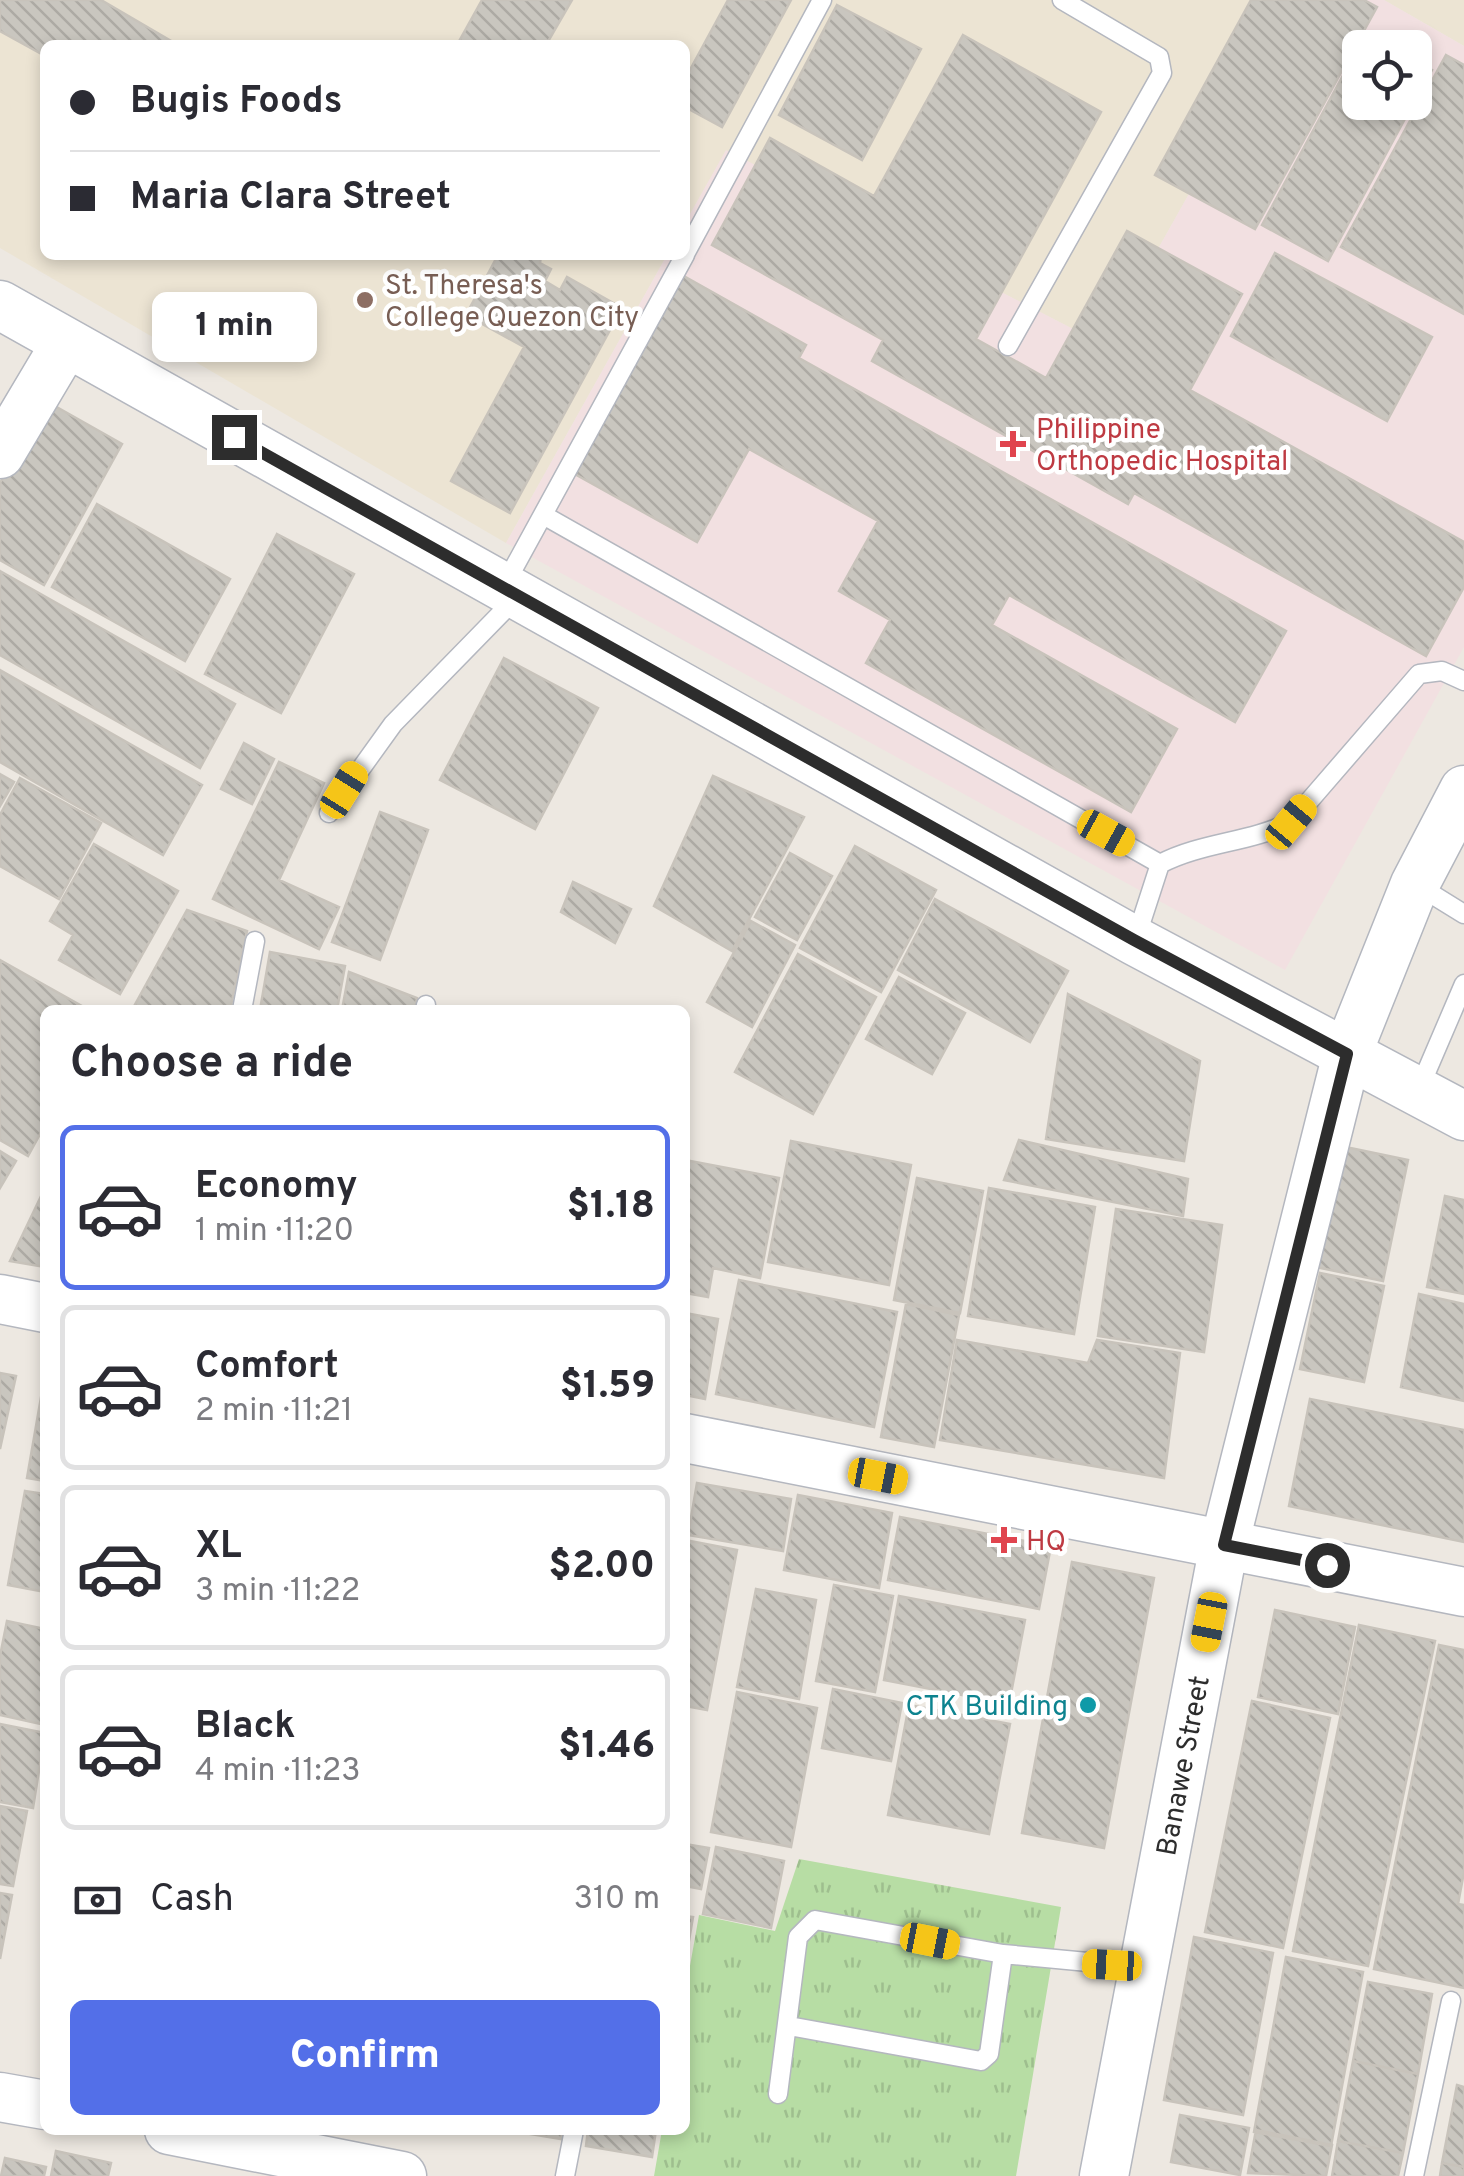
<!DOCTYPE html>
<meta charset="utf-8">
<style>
:root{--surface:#fff;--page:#f7f7f7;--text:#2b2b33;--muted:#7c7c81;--line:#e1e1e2;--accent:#536fe8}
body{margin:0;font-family:Overpass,sans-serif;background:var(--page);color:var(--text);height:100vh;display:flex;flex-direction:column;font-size:38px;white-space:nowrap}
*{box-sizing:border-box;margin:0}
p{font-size:32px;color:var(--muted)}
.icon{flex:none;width:55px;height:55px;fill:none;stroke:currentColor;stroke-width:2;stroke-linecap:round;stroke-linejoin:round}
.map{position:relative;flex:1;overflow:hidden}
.side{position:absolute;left:40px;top:1005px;width:650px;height:1130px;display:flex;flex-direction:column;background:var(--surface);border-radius:15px;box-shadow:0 5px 15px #0003}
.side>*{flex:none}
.guide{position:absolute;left:40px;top:40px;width:650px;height:220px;border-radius:15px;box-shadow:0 5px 15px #0003;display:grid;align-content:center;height:220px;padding:0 30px;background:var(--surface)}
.controls{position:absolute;left:1342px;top:30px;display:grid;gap:20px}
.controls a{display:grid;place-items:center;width:90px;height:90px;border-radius:15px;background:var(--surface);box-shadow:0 5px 15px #0003;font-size:50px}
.end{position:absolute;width:45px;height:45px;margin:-22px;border:12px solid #2d2d2d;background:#fff;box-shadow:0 0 0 5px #fff}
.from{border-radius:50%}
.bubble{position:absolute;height:70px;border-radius:15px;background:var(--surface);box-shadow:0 5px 15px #0003;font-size:32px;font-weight:800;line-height:70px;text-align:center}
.car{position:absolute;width:30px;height:60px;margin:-30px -15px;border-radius:12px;box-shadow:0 0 8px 2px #0007;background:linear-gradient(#f5c518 24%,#345 0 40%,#f5c518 0 76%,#345 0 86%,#f5c518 0)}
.guide b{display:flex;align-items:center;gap:35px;height:95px;font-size:38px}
.guide b+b{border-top:2px solid var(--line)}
.guide i{width:25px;height:25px;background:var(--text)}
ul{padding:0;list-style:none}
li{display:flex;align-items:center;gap:30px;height:165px;margin:0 20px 15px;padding:0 10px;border:5px solid var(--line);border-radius:15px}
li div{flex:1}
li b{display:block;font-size:38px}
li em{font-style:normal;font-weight:800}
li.current{border-color:var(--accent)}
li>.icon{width:90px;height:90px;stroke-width:1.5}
h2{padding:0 30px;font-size:45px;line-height:120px}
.pay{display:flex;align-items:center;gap:25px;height:110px;padding:0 30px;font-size:38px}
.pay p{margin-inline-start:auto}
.cta{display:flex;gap:20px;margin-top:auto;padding:20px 30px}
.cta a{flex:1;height:115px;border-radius:15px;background:var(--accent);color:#fff;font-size:40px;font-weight:800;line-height:115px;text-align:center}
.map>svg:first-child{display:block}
.education{fill:#ece4d3}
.medical{fill:#f2e0e1;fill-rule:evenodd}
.grass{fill:url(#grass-tufts)}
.building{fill:url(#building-back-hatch);stroke:#c8c3bb;stroke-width:2.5}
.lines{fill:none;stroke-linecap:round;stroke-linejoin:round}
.lane-casing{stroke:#b4b7bf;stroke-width:21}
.secondary-casing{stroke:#b4b7bf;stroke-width:51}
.lane{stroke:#fff;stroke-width:18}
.secondary{stroke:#fff;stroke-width:48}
.route{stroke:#2d2d2d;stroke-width:12}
.education-dot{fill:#8d6e63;stroke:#fff;stroke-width:4}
.health-dot{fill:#e0444e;stroke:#fff;stroke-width:4}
.culture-dot{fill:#0f9aa8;stroke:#fff;stroke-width:4}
.labels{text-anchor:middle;stroke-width:9;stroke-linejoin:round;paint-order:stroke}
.education-label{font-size:28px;fill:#785e54;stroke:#fff;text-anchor:start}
.health-label{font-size:28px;fill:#be3a42;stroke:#fff;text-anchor:start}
.culture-label{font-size:28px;fill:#0d838f;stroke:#fff;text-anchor:end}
.street-label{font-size:28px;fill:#2d2d2d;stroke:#fff}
</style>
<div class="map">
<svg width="1464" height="2176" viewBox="0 0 1464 2176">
<defs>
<pattern id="grass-tufts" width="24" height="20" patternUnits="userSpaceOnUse" patternTransform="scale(2.5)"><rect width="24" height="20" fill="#b7dda4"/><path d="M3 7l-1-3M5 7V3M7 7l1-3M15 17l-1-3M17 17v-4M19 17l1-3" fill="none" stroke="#9ebe8e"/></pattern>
<pattern id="building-back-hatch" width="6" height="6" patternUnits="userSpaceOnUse" patternTransform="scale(2.5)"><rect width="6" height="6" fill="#c9c6bf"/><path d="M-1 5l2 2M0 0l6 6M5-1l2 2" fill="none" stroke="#adaaa4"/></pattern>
</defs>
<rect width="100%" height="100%" fill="#ede8e1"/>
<path class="education" d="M 0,0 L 1298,0 L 1104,345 L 726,151 L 685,223 L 685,45 L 45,45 L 45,255 L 667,255 L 506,543 L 0,248 Z
M 1384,0 L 1464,0 L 1464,46 Z"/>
<path class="medical" d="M 1298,0 L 1384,0 L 1464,46 L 1464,647 L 1285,970 L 506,543 L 667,255 L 685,255 L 685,223 L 726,150 L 1104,345 ZM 1360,48 L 1415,48 L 1415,102 L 1360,102 Z"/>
<path class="grass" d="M 799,1859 L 1061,1907 L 1016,2176 L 654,2176 L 662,2130 L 685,2130 L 685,1994 L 699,1915 L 775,1931 Z"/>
<path class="building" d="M 0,0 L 101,0 L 178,45 L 45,45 L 45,56 L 0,31 Z
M 482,0 L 572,0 L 546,45 L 457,45 Z
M 728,0 L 791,0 L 722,127 L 685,107 L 685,79 Z
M 1251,0 L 1364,0 L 1377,7 L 1255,229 L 1155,175 Z
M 837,5 L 921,49 L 862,160 L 779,115 Z
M 1366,33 L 1392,48 L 1360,48 L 1360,102 L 1414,102 L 1328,261 L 1262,225 Z
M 963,35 L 1101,112 L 976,339 L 1046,378 L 1127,231 L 1242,294 L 1190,390 L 1464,542 L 1464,587 L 1426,656 L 1134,493 L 1128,504 L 872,361 L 883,340 L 712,245 L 770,138 L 874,196 Z
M 1446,55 L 1464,65 L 1464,314 L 1341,247 Z
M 1415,60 L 1432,70 L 1415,101 Z
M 1275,253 L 1432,337 L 1387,421 L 1231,336 Z
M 498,255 L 541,255 L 540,263 L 551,269 L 545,281 L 560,290 L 567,277 L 622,308 L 510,513 L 451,481 L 524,347 L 466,315 Z
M 682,275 L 806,345 L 799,358 L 1286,631 L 1235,722 L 1009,595 L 992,625 L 1177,729 L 1131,812 L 866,663 L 890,620 L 839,591 L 878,521 L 749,449 L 697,542 L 573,473 Z
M 46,401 L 122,444 L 44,585 L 0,560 L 0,483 Z
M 97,504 L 230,579 L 185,661 L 52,587 Z
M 277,534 L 354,574 L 281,713 L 205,674 Z
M 0,571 L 235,704 L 200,768 L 0,655 Z
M 504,658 L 598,708 L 535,829 L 440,780 Z
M 0,670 L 202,785 L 163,855 L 0,762 Z
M 244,743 L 274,759 L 252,804 L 221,789 Z
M 279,762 L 324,783 L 279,880 L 339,907 L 319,949 L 213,899 Z
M 0,774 L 14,782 L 0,806 Z
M 713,776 L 804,817 L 732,951 L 654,906 Z
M 20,778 L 101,823 L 59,899 L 0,866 L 0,815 Z
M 380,812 L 428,830 L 380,960 L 332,942 Z
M 94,844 L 178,891 L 120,994 L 59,960 L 73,935 L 50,921 Z
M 855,846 L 936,890 L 881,992 L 800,948 Z
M 790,853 L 832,876 L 797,940 L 755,917 Z
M 573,882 L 631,909 L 615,943 L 561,912 Z
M 935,899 L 1068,971 L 1030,1042 L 898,970 Z
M 187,910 L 247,931 L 230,1010 L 132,1010 Z
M 751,921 L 795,945 L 752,1027 L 707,1002 Z
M 270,952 L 345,966 L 337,1010 L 260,1010 Z
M 798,954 L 876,997 L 813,1114 L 735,1072 Z
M 0,960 L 89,1010 L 45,1010 L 45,1125 L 28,1156 L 0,1140 Z
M 349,972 L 417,998 L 415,1010 L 342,1010 Z
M 899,977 L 965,1013 L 932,1074 L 866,1039 Z
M 1068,994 L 1200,1061 L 1184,1161 L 1046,1139 Z
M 1019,1140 L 1188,1179 L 1183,1216 L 1004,1180 Z
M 791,1141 L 911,1165 L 889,1285 L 768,1262 Z
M 1336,1145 L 1408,1160 L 1383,1281 L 1311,1266 Z
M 0,1151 L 16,1161 L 0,1188 Z
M 685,1160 L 779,1178 L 760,1278 L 713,1268 L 708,1297 L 685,1293 Z
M 917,1178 L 983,1191 L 960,1313 L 894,1300 Z
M 989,1188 L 1095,1207 L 1074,1334 L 968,1316 Z
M 43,1192 L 45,1267 L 10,1261 Z
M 1445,1196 L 1464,1200 L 1464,1294 L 1427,1287 Z
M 1116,1209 L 1222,1225 L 1204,1352 L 1098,1336 Z
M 1320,1273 L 1384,1286 L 1364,1382 L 1300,1369 Z
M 739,1280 L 897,1312 L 874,1427 L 716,1394 Z
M 1419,1294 L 1464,1304 L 1464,1401 L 1401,1387 Z
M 906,1304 L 959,1315 L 934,1447 L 881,1437 Z
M 685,1313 L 718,1319 L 705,1399 L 685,1395 Z
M 957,1340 L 1088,1363 L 1097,1340 L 1180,1353 L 1164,1478 L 940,1440 Z
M 0,1373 L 16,1376 L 0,1449 Z
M 44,1380 L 45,1380 L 45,1481 L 27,1478 Z
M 1310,1399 L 1464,1430 L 1464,1542 L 1289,1506 Z
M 697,1483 L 791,1499 L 783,1551 L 688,1535 Z
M 25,1491 L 45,1494 L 45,1592 L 8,1585 Z
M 798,1495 L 892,1513 L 879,1588 L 784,1570 Z
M 900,1517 L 1051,1546 L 1039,1609 L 888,1580 Z
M 685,1540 L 737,1550 L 707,1710 L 685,1706 Z
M 1072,1562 L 1154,1578 L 1104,1848 L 1022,1833 Z
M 834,1585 L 893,1596 L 875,1692 L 816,1681 Z
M 756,1589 L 816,1600 L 799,1699 L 737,1687 Z
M 899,1596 L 1025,1620 L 1009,1704 L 884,1680 Z
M 1275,1610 L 1355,1627 L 1338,1714 L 1258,1697 Z
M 7,1621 L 45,1629 L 45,1725 L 0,1715 L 0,1656 Z
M 1359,1625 L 1435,1641 L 1368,1966 L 1293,1951 Z
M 1439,1645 L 1464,1650 L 1464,1872 L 1458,1904 L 1464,1905 L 1464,1988 L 1374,1969 Z
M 833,1689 L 902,1703 L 891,1761 L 822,1748 Z
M 737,1692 L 817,1708 L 791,1847 L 711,1832 Z
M 1252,1701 L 1330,1718 L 1283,1948 L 1205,1932 Z
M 909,1705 L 1010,1724 L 989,1834 L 888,1815 Z
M 0,1724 L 45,1733 L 33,1808 L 0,1802 Z
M 0,1806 L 27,1811 L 13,1886 L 0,1884 Z
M 685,1844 L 709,1848 L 701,1889 L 685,1886 Z
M 716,1847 L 784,1861 L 771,1928 L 703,1914 Z
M 0,1893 L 12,1895 L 0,1959 Z
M 685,1916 L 693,1917 L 685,1964 Z
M 1194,1937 L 1273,1953 L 1243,2115 L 1164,2100 Z
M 1286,1957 L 1363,1972 L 1331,2146 L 1254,2132 Z
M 1368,1982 L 1432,1994 L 1418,2074 L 1353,2061 Z
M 1353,2061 L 1418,2074 L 1403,2153 L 1338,2141 Z
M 1457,2085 L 1464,2087 L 1464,2167 L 1442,2163 Z
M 1180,2115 L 1249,2128 L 1240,2175 L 1171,2162 Z
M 506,2130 L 563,2130 L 561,2139 Z
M 588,2130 L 656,2130 L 652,2157 L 586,2146 Z
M 1256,2130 L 1332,2145 L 1326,2176 L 1248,2173 Z
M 1338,2141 L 1403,2153 L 1398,2176 L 1332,2176 Z
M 56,2151 L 111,2163 L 108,2176 L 51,2176 Z
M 5,2158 L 46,2167 L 44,2176 L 1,2176 Z
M 1442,2163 L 1464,2167 L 1464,2176 L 1440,2176 Z"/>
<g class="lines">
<g class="lane-casing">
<path id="lane" d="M 685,254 L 822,0
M 1008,346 L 1162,73 L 1159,57 L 1062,0
M 545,516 L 1160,864
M 505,584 L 685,255
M 329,813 L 393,724 L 517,597
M 1417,885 L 1464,914
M 1135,941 L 1160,864 C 1202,842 1249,843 1291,822 L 1419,674 L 1442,671 L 1464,681
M 242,1010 L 255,941
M 425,1010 L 426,1005
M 1419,1089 L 1464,984
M 1003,1954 L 1141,1967
M 778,2094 L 798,1937 L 815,1920 L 1003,1954 L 989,2054 L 981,2061 L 789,2026
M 565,2176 L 574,2130
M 1414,2176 L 1451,2001"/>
</g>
<g class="secondary-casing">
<g id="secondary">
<path d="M 0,305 L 1135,941 L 1464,1116"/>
<path d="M 0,454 L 66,343"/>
<path d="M 0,1299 L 45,1308"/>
<path d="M 685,1438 L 1464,1592"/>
<path d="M 0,2097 L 45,2105"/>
<path d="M 169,2130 L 402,2176"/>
<path id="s1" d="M 1104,2176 L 1224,1545 L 1347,1054 L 1415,884 L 1464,790"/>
</g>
</g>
<use href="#lane" class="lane"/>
<use href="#secondary" class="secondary"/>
</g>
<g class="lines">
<path class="route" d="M 234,437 L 1134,940 L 1347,1054 L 1224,1545 L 1327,1565"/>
</g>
<circle class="education-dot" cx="365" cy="300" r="10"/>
<g class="health-dot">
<path d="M1008 429h10v10h10v10h-10v10h-10v-10h-10v-10h10z"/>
<path d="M999 1525h10v10h10v10h-10v10h-10v-10h-10v-10h10z"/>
</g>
<circle class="culture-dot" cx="1088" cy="1705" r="10"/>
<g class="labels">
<g class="education-label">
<text x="385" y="294">St. Theresa's<tspan x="385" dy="32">College Quezon City</tspan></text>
</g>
<g class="health-label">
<text x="1036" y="438">Philippine<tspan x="1036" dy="32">Orthopedic Hospital</tspan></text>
<text x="1026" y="1550">HQ</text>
</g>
<g class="culture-label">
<text x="1068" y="1715">CTK Building</text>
</g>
<g class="street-label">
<text dy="10" stroke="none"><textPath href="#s1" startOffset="418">Banawe Street</textPath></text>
</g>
</g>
</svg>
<div class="controls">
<a><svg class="icon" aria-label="locate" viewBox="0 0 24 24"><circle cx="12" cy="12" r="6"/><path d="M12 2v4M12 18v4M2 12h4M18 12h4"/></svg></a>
</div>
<i class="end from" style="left:1327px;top:1565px"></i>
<i class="end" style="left:234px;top:437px"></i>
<div class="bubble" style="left:152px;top:292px;width:165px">1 min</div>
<i class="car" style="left:344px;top:790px;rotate:32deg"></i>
<i class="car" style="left:1291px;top:822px;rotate:40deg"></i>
<i class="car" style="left:1106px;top:833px;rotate:119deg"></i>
<i class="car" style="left:878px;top:1476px;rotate:101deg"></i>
<i class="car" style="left:1209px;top:1622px;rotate:191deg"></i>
<i class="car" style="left:930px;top:1941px;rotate:101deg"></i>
<i class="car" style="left:1112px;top:1965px;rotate:273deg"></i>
<div class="guide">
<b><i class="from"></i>Bugis Foods</b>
<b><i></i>Maria Clara Street</b>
</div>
<section class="side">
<h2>Choose a ride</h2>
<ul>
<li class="current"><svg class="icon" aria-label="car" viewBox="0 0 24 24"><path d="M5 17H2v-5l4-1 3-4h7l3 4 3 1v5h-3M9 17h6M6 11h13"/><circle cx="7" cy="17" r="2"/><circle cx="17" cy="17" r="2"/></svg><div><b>Economy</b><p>1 min · 11:20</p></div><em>$1.18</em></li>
<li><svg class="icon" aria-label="car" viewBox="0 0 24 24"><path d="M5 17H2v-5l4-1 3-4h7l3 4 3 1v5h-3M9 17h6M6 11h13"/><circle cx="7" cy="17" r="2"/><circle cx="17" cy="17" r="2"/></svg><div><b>Comfort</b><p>2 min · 11:21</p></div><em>$1.59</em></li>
<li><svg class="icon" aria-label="car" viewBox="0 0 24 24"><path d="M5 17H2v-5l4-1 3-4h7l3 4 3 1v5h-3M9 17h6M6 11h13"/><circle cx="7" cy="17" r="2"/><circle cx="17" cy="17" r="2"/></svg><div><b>XL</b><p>3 min · 11:22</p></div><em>$2.00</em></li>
<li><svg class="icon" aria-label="car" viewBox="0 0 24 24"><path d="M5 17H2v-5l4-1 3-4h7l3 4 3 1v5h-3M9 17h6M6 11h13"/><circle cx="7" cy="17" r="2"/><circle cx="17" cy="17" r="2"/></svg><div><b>Black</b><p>4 min · 11:23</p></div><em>$1.46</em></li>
</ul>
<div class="pay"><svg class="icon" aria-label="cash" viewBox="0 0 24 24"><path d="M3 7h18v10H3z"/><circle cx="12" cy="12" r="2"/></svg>Cash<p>310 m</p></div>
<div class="cta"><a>Confirm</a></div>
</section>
</div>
